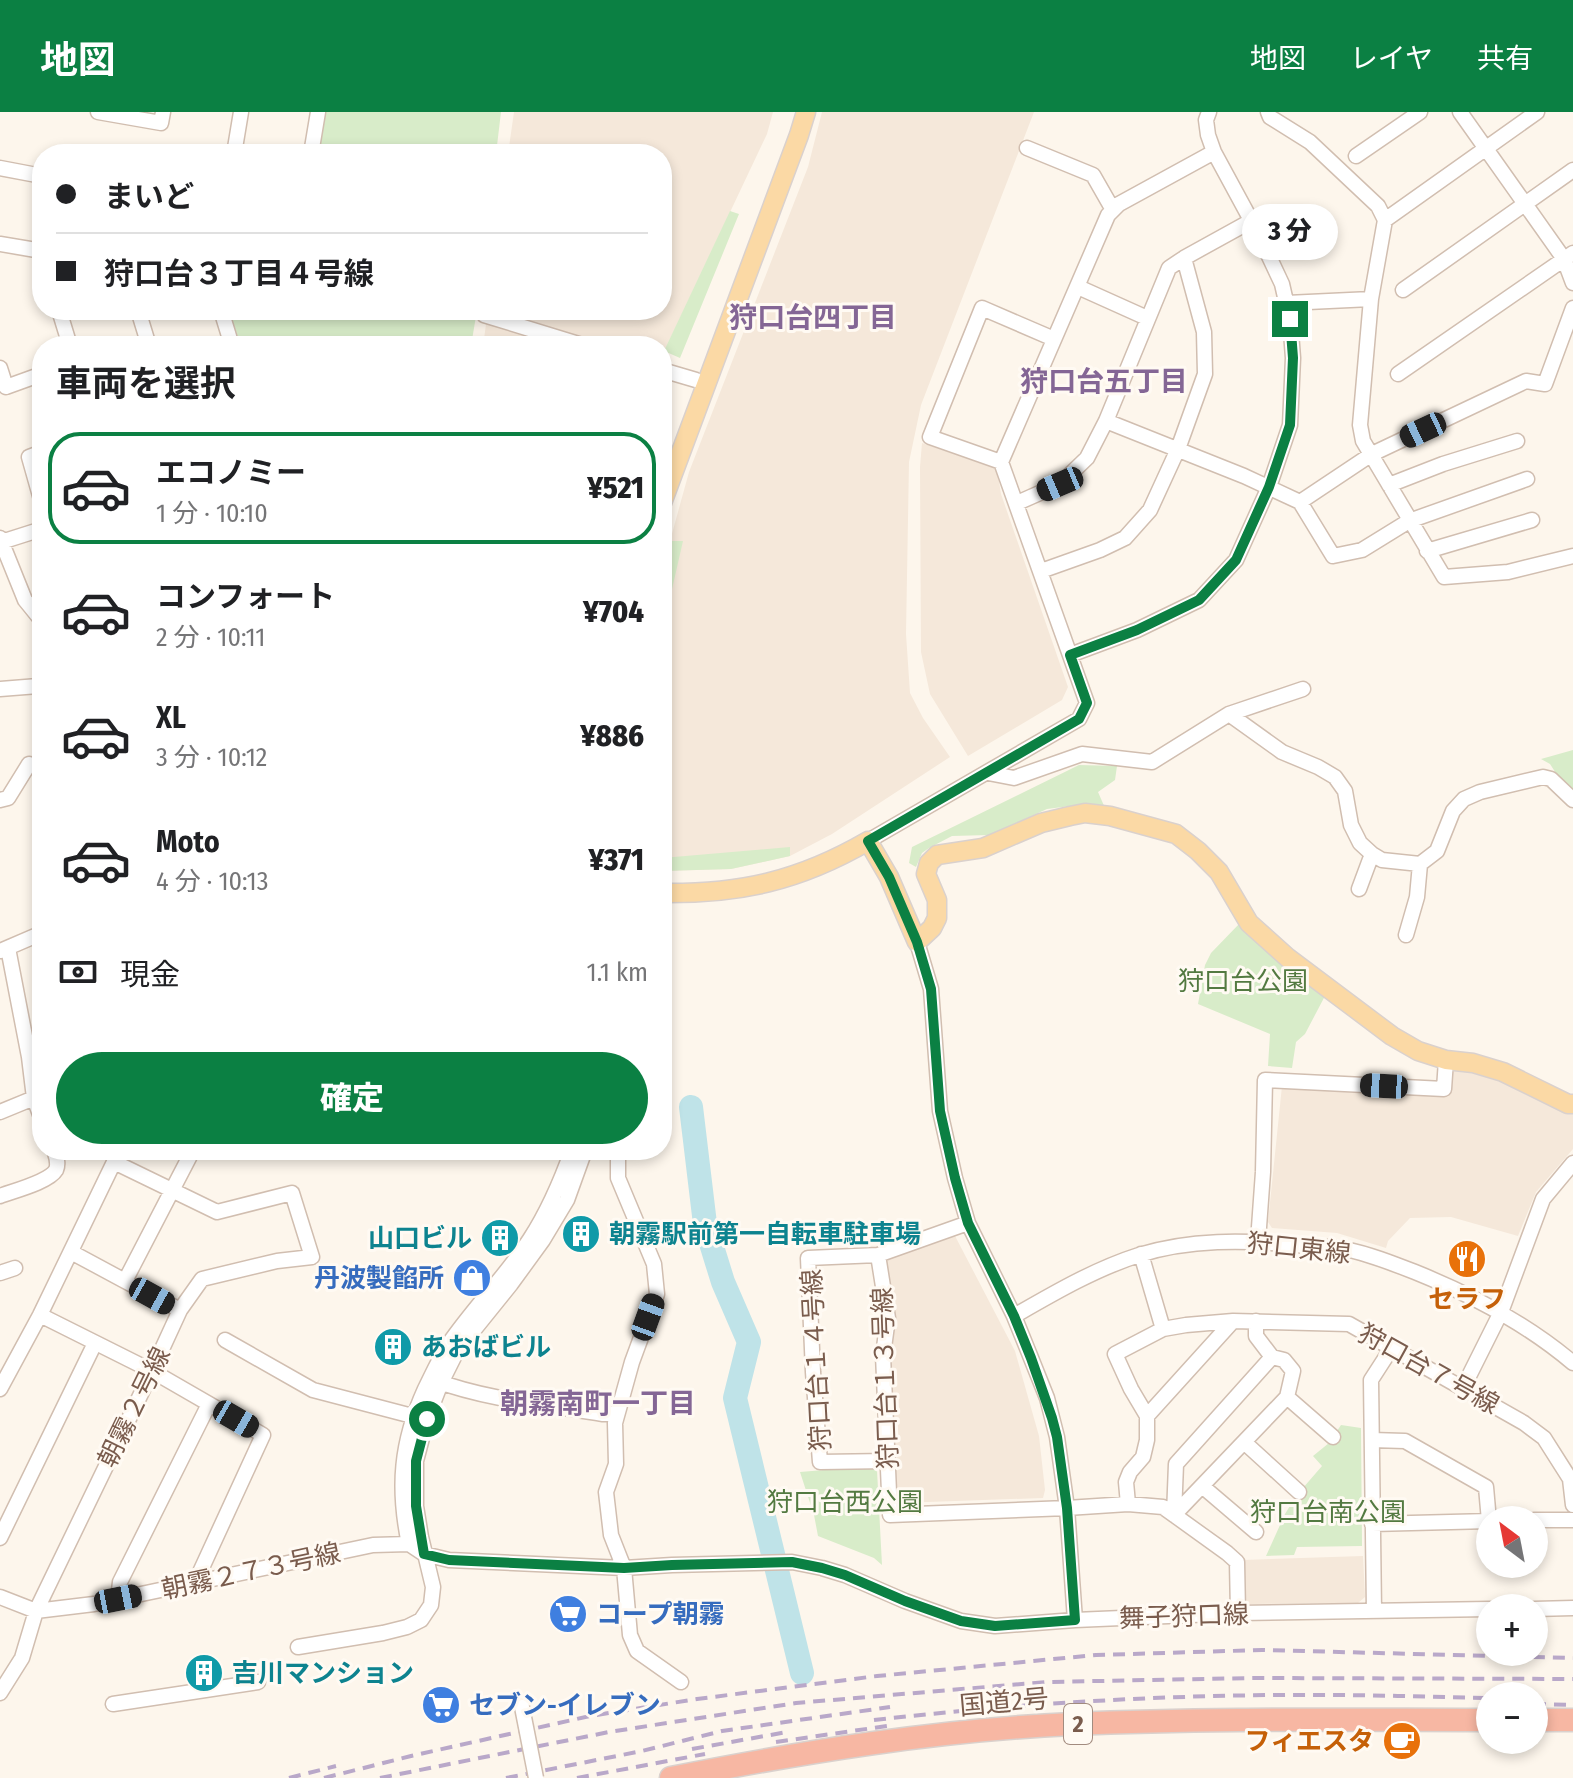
<!DOCTYPE html>
<html lang="ja">
<meta charset="utf-8">
<style>
:root{--surface:#fff;--page:#f2f2f2;--text:#202124;--muted:#757577;--line:#e0e0e0;--accent:#0b8043}
body{margin:0;font-family:"Fira Sans Condensed","Noto Sans JP",sans-serif;background:var(--page);color:var(--text);height:100vh;display:flex;flex-direction:column;font-size:30px;white-space:nowrap}
*{box-sizing:border-box;margin:0}
p{font-size:26px;color:var(--muted)}
.icon{flex:none;width:44px;height:44px;fill:none;stroke:currentColor;stroke-width:2;stroke-linecap:round;stroke-linejoin:round}
.map{position:relative;flex:1;overflow:hidden}
.side{position:absolute;left:32px;top:224px;width:640px;height:824px;display:flex;flex-direction:column;background:var(--surface);border-radius:32px;box-shadow:0 4px 12px #0003}
.side>*{flex:none}
.hud{position:absolute;left:32px;top:32px;width:640px;height:176px;border-radius:32px;box-shadow:0 4px 12px #0003;display:grid;align-content:center;height:176px;padding:0 24px;background:var(--surface)}
.needle{width:52px;rotate:328deg}
.buttons{position:absolute;left:1476px;top:1394px;display:grid;gap:16px}
.buttons a{display:grid;place-items:center;width:72px;height:72px;border-radius:50%;background:var(--surface);box-shadow:0 4px 12px #0003;font-size:40px}
.end{position:absolute;width:36px;height:36px;margin:-18px;border:10px solid #0b8043;background:#fff;box-shadow:0 0 0 4px #fff}
.from{border-radius:50%}
.bubble{position:absolute;height:56px;border-radius:28px;background:var(--surface);box-shadow:0 4px 12px #0003;font-size:26px;font-weight:800;line-height:56px;text-align:center}
.car{position:absolute;width:24px;height:48px;margin:-24px -12px;border-radius:10px;box-shadow:0 0 6px 2px #0007;background:linear-gradient(#222 24%,#8ab4d8 0 40%,#222 0 76%,#8ab4d8 0 86%,#222 0)}
.hud b{display:flex;align-items:center;gap:28px;height:76px;font-size:30px}
.hud b+b{border-top:2px solid var(--line)}
.hud i{width:20px;height:20px;background:var(--text)}
ul{padding:0;list-style:none}
li{display:flex;align-items:center;gap:24px;height:112px;margin:0 16px 12px;padding:0 8px;border:4px solid transparent;border-radius:32px}
li div{flex:1}
li b{display:block;font-size:30px}
li em{font-style:normal;font-weight:800}
li.current{border-color:var(--accent)}
li>.icon{width:72px;height:72px;stroke-width:1.5}
h2{padding:0 24px;font-size:36px;line-height:96px}
.pay{display:flex;align-items:center;gap:20px;height:88px;padding:0 24px;font-size:30px}
.pay p{margin-inline-start:auto}
.action{display:flex;gap:16px;margin-top:auto;padding:16px 24px}
.action a{flex:1;height:92px;border-radius:48px;background:var(--accent);color:#fff;font-size:32px;font-weight:800;line-height:92px;text-align:center}
header{display:flex;align-items:center;gap:48px;box-sizing:border-box;height:112px;padding:0 40px;background:var(--accent);color:#fff}
header strong{font-size:38px}
nav{display:flex;gap:44px;margin-inline-start:auto;font-size:28px}
.map>svg:first-child{display:block}
.residential{fill:#f5e8da}
.green{fill:#d8ecc9}
.lines{fill:none;stroke-linecap:round;stroke-linejoin:round}
.river{stroke:#bfe3e8;stroke-width:24}
.minor-casing{stroke:#d1beb0;stroke-width:17}
.major-casing{stroke:#dad1cd;stroke-width:21}
.highway-casing{stroke:#dad1cd;stroke-width:25}
.minor{stroke:#fff;stroke-width:14}
.major{stroke:#fbd9a5;stroke-width:18}
.highway{stroke:#f7b7a3;stroke-width:22}
.rail{stroke:#b9a8c9;stroke-width:4;stroke-dasharray:12 8;stroke-linecap:butt}
.minor-bridge-casing{stroke:#d1beb0;stroke-width:17;stroke-linecap:butt}
.minor-bridge{stroke:#fff;stroke-width:14}
.route{stroke:#0b8043;stroke-width:10}
.labels{text-anchor:middle;stroke-width:6;stroke-linejoin:round;paint-order:stroke}
.shield{fill:#fffaf3;stroke:#a28b7f;stroke-width:2}
.shield-label{font-size:24px;font-weight:bold;fill:#7a5c4d}
.park-label{font-size:26px;fill:#537a41;stroke:#fffaf3}
.culture-label{font-size:26px;font-weight:bold;fill:#0d838f;stroke:#fffaf3;text-anchor:start}
.street-label{font-size:26px;fill:#7a5c4d;stroke:#fffaf3}
.shop-label{font-size:26px;font-weight:bold;fill:#366cbe;stroke:#fffaf3;text-anchor:start}
.food-label{font-size:26px;font-weight:bold;fill:#c56008;stroke:#fffaf3}
.neighbourhood-label{font-size:28px;font-weight:bold;fill:#846695;stroke:#fffaf3}
</style>
<header>
<strong>地図</strong>
<nav><a>地図</a><a>レイヤ</a><a>共有</a></nav>
</header>
<div class="map">
<svg width="1573" height="1666" viewBox="0 0 1573 1666">
<rect width="100%" height="100%" fill="#fdf6ec"/>
<path class="residential" d="M 514,0 L 773,0 L 767,22 L 662,244 L 662,234 L 483,234 L 488,198 L 662,198 L 662,42 L 508,42 Z
M 822,0 L 1034,0 L 921,293 L 909,350 L 906,522 L 910,581 L 923,606 L 950,645 L 832,722 L 790,744 L 731,757 L 662,759 L 662,458 L 689,360 L 808,55 Z
M 922,331 L 997,357 L 1001,382 L 1068,575 L 1062,588 L 968,644 L 930,582 L 921,540 L 920,355 Z
M 1455,954 L 1505,968 L 1573,1000 L 1573,1037 L 1536,1080 L 1518,1124 L 1451,1105 L 1410,1106 L 1388,1129 L 1386,1136 L 1337,1121 L 1272,1116 L 1268,1110 L 1282,974 L 1448,985 L 1453,957 Z
M 954,1122 L 1015,1239 L 1039,1324 L 1045,1378 L 1043,1386 L 900,1391 L 897,1385 L 888,1247 L 885,1151 L 889,1144 Z
M 1363,1444 L 1365,1485 L 1358,1491 L 1249,1492 L 1244,1490 L 1243,1448 Z"/>
<path class="green" d="M 325,0 L 501,0 L 496,42 L 318,42 Z
M 730,99 L 739,102 L 680,246 L 664,239 Z
M 229,198 L 477,198 L 471,234 L 241,234 Z
M 669,429 L 683,429 L 662,521 L 662,458 Z
M 1573,638 L 1573,677 L 1559,666 L 1550,652 L 1541,647 Z
M 1079,653 L 1117,654 L 1115,668 L 1098,680 L 1105,696 L 1078,693 L 1047,697 L 989,723 L 952,724 L 929,736 L 922,741 L 916,755 L 909,751 L 912,735 Z
M 790,735 L 790,744 L 731,757 L 662,759 L 662,746 Z
M 1240,811 L 1326,882 L 1305,922 L 1296,930 L 1292,956 L 1268,954 L 1270,922 L 1198,892 L 1205,853 L 1211,841 Z
M 1341,1313 L 1361,1316 L 1362,1434 L 1297,1435 L 1294,1443 L 1266,1444 L 1285,1402 L 1296,1384 L 1322,1354 L 1313,1344 L 1329,1331 Z
M 872,1354 L 877,1358 L 882,1453 L 874,1446 L 818,1424 L 814,1403 L 800,1360 Z"/>
<g class="lines">
<path class="river" d="M 691,995 L 705,1112 L 723,1170 L 749,1230 L 735,1286 L 802,1561"/>
<g class="minor-casing">
<path id="minor" d="M 98,0 L 161,11 L 163,0
M 1268,0 L 1270,5 L 1310,30 L 1378,94 L 1385,108 L 1371,187 L 1360,313 L 1363,329 L 1444,465 L 1508,460 L 1573,444
M 1460,0 L 1564,147 L 1573,171
M 1027,36 L 1093,63 L 1113,98
M 234,42 L 241,0
M 311,42 L 318,0
M 1356,44 L 1420,0
M 0,56 L 42,64
M 1385,108 L 1537,0
M 0,132 L 42,139
M 1078,175 L 1147,206
M 1403,178 L 1573,58
M 1287,191 L 1371,187
M 59,198 L 70,234
M 138,198 L 149,234
M 221,198 L 232,234
M 484,203 L 585,234
M 0,256 L 6,275 L 42,262
M 662,258 L 696,268
M 1398,262 L 1573,141
M 1106,309 L 1244,364 L 1300,390 L 1372,342 L 1526,269 L 1545,272 L 1573,196
M 42,340 L 29,345 L 42,391
M 1001,350 L 930,325 L 982,196 L 1054,227
M 1389,373 L 1443,352 L 1517,329
M 1300,390 L 1333,444 L 1362,438 L 1409,409 L 1527,367
M 1017,391 L 1060,372 L 1087,346 L 1106,309 L 1169,156 L 1184,146 L 1251,109
M 0,426 L 25,488 L 42,509
M 1,430 L 42,417
M 1427,439 L 1532,408
M 1041,459 L 1100,438 L 1125,426 L 1150,398 L 1178,337 L 1205,262 L 1204,220 L 1184,146
M 1070,543 L 1137,518 L 1199,488 L 1236,448 L 1269,375 L 1290,313 L 1293,246 L 1290,207 L 1282,172 L 1259,123 L 1214,40 L 1208,23 L 1206,8 L 1209,0
M 0,577 L 38,574 L 42,571
M 1229,602 L 1282,640 L 1318,655 L 1335,665 L 1345,679 L 1351,713 L 1360,731 L 1372,742 L 1382,748 L 1420,752 L 1437,739 L 1453,699 L 1464,687 L 1480,680 L 1543,665 L 1551,667 L 1573,688
M 988,661 L 1014,666 L 1082,642 L 1152,650 L 1229,602 L 1303,577
M 0,688 L 8,686 L 29,652
M 868,729 L 1079,607 L 1087,591 L 1001,350 L 1108,103 L 1119,92 L 1214,40
M 1359,777 L 1372,742
M 1406,823 L 1417,785 L 1420,752
M 917,830 L 931,877 L 940,999 L 955,1066 L 968,1111 L 1014,1204 L 1031,1246 L 1047,1286 L 1057,1325 L 1067,1396 L 1075,1508
M 8,836 L 29,945 L 34,986 L 42,1008
M 0,839 L 42,821
M 0,1000 L 34,986
M 618,1038 L 618,1066 L 654,1152 L 657,1182 L 632,1250 L 615,1311 L 616,1352 L 606,1380 L 611,1423 L 624,1456 L 630,1523 L 637,1539 L 681,1570
M 0,1084 C 13,1079 49,1070 56,1058 C 59,1051 56,1044 54,1038
M 1258,1129 L 1263,1060 L 1265,968 L 1444,977 L 1446,948
M 71,1140 L 125,1169
M 1141,1142 L 1163,1217
M 878,1143 L 888,1206 L 883,1243 L 890,1403 L 1067,1396 L 1128,1392 L 1163,1395 L 1227,1441 L 1237,1450 L 1238,1501
M 0,1161 L 15,1156
M 40,1203 L 152,1259 L 263,1323 L 195,1471
M 1014,1204 C 1054,1181 1095,1157 1139,1143 C 1190,1127 1244,1128 1297,1133 C 1313,1134 1330,1134 1345,1137 C 1369,1142 1392,1151 1415,1160 C 1472,1183 1526,1211 1573,1251
M 225,1228 L 313,1278 L 420,1306
M 434,1268 C 487,1288 547,1293 603,1302 L 617,1301
M 1463,1276 L 1501,1200 L 1543,1087 L 1573,1051
M 0,1277 L 40,1203 L 114,1050 L 217,1100 L 292,1081 L 312,1145 L 277,1149 L 202,1167 L 180,1198
M 1287,1285 L 1333,1325
M 1147,1304 L 1131,1277 L 1115,1242 L 1163,1217 L 1186,1213 L 1233,1209 L 1349,1212 L 1524,1311 L 1544,1326 L 1570,1367 L 1573,1393
M 1147,1304 L 1233,1209
M 1372,1328 L 1405,1329 L 1486,1375 L 1489,1409
M 1244,1330 L 1299,1380
M 888,1349 L 820,1350 L 813,1260 L 808,1146 L 878,1143 L 968,1111
M 1202,1374 L 1256,1420
M 1128,1392 L 1126,1370 L 1130,1360 L 1143,1345 L 1147,1328 L 1147,1304
M 1174,1403 L 1176,1352 L 1272,1245 L 1256,1224 L 1256,1209
M 1174,1403 L 1287,1285 L 1293,1259 L 1284,1248 L 1272,1245
M 1534,1408 L 1573,1408
M 1372,1412 L 1490,1409
M 0,1426 L 95,1231
M 409,1432 L 424,1442 L 449,1448 L 624,1456 L 672,1453 L 792,1450 L 822,1456 L 845,1463 L 905,1489 L 961,1509 L 995,1514 L 1075,1508 L 1238,1501 L 1490,1497
M 409,1432 C 397,1375 401,1330 425,1277 C 432,1263 439,1247 448,1233 C 473,1196 506,1164 530,1127 C 548,1099 561,1069 572,1038
M 0,1485 L 36,1499 L 94,1492 L 373,1433 L 409,1432
M 118,1487 L 120,1470 L 209,1292
M 1534,1497 L 1573,1496
M 1374,1499 L 1371,1268 L 1391,1237
M 298,1535 L 383,1521 L 407,1515 L 421,1508 L 431,1493 L 433,1475 L 421,1425 L 416,1394 L 416,1349 L 427,1307 L 441,1271 L 457,1239 L 511,1172 L 543,1128 L 567,1088 L 585,1038
M 0,1581 L 22,1546 L 36,1499 L 152,1259 L 180,1198 L 125,1169 L 193,1038
M 113,1592 L 258,1570"/>
</g>
<g class="major-casing">
<path id="major" d="M 662,391 L 799,23 L 806,0
M 662,781 C 740,782 799,769 868,729 L 889,765 L 917,830 L 932,816 L 937,806 L 937,788 L 926,762 L 929,751 L 937,743 L 983,736 L 1041,711 L 1070,704 L 1085,701 L 1110,704 L 1176,722 L 1198,739 L 1219,760 L 1249,811 L 1288,846 L 1392,924 L 1418,939 L 1446,948 L 1473,951 L 1503,960 L 1568,992 L 1573,992"/>
</g>
<g class="highway-casing">
<path id="highway" d="M 1534,1608 L 1573,1608
M 671,1666 C 803,1640 937,1618 1072,1612 C 1211,1606 1351,1608 1490,1608"/>
</g>
<use href="#minor" class="minor"/>
<use href="#major" class="major"/>
<use href="#highway" class="highway"/>
<path class="rail" d="M 1534,1592 L 1573,1593
M 874,1608 C 1023,1591 1174,1582 1325,1583 C 1380,1583 1435,1585 1490,1586
M 776,1630 L 887,1614
M 692,1637 L 787,1620
M 289,1666 L 336,1654
M 324,1666 L 411,1644 L 590,1604 L 697,1587 L 877,1564 L 1096,1543 L 1262,1538 L 1573,1546
M 380,1666 L 609,1620 L 796,1591 L 1046,1570 L 1254,1566 L 1573,1567
M 506,1666 L 642,1639 L 722,1619 L 890,1595
M 577,1666 L 705,1642"/>
<g class="minor-bridge-casing">
<path id="minor-bridge" d="M 522,1595 L 536,1666"/>
</g>
<use href="#minor-bridge" class="minor-bridge"/>
</g>
<g class="lines">
<path class="route" d="M 427,1307 L 416,1349 L 416,1394 L 424,1442 L 449,1448 L 624,1456 L 672,1453 L 792,1450 L 822,1456 L 845,1463 L 905,1489 L 961,1509 L 995,1514 L 1075,1508 L 1067,1396 L 1057,1325 L 1052,1306 L 1031,1246 L 1014,1204 L 968,1111 L 955,1066 L 940,999 L 931,877 L 917,830 L 889,765 L 868,729 L 1079,607 L 1087,591 L 1070,543 L 1137,518 L 1199,488 L 1236,448 L 1269,375 L 1290,313 L 1293,246 L 1290,207"/>
</g>
<defs>
<g id="building-disc" transform="scale(2)"><circle r="9.5" fill="#0f9aa8" stroke="#fffaf3"/><path d="M-4-6H4V6H1V3H-1V6H-4ZM-2.5-4.3h1.7v1.8h-1.7ZM.8-4.3h1.7v1.8H.8ZM-2.5-1h1.7V.8h-1.7ZM.8-1h1.7V.8H.8Z" fill="#fff"/></g>
<g id="restaurant-disc" transform="scale(2)"><circle r="9.5" fill="#e8710a" stroke="#fffaf3"/><path d="M-5-6h1v4h1v-4h1v4h1v-4h1v5L-1.5 .5V6h-2V.5L-5-1ZM5-6V6H3V1.5H1.5Q1.5-4 5-6Z" fill="#fff"/></g>
<g id="shop-disc" transform="scale(2)"><circle r="9.5" fill="#3f7fe0" stroke="#fffaf3"/><path d="M-5-2.5h2.3a2.7 3.5 0 0 1 5.4 0H5L5.5 6h-11ZM-1.5-2.5h3a1.5 2.3 0 0 0-3 0Z" fill="#fff"/></g>
<g id="supermarket-disc" transform="scale(2)"><circle r="9.5" fill="#3f7fe0" stroke="#fffaf3"/><path d="M-6-5.5h2.5l.6 2H6L4.5 2H-2.5L-4.4-4H-6ZM-1.5 3.2a1.3 1.3 0 1 0 .1 0ZM3 3.2a1.3 1.3 0 1 0 .1 0Z" fill="#fff"/></g>
<g id="cafe-disc" transform="scale(2)"><circle r="9.5" fill="#e8710a" stroke="#fffaf3"/><path d="M-5.5-4.5H6V0H3Q3 3.5 0 3.5H-2.5Q-5.5 3.5-5.5 0ZM3-3.2v2h1.7v-2ZM-6 4.5H4V6H-6Z" fill="#fff"/></g>
</defs>
<g fill-rule="evenodd">
<use href="#building-disc" x="581" y="1122"/>
<use href="#building-disc" x="500" y="1126"/>
<use href="#restaurant-disc" x="1467" y="1147"/>
<use href="#shop-disc" x="472" y="1166"/>
<use href="#building-disc" x="393" y="1235"/>
<use href="#supermarket-disc" x="568" y="1502"/>
<use href="#building-disc" x="204" y="1561"/>
<use href="#supermarket-disc" x="441" y="1593"/>
<use href="#cafe-disc" x="1402" y="1629"/>
</g>
<g class="labels">
<rect class="shield" x="1064" y="1592" width="28" height="40" rx="6"/>
<g class="shield-label">
<text x="1078" y="1620">2</text>
</g>
<g class="park-label">
<text x="1243" y="878">狩口台公園</text>
<text x="845" y="1399">狩口台西公園</text>
<text x="1328" y="1409">狩口台南公園</text>
</g>
<g class="culture-label">
<text x="609" y="1131">朝霧駅前第一自転車駐車場</text>
<text x="472" y="1135" text-anchor="end">山口ビル</text>
<text x="421" y="1244">あおばビル</text>
<text x="232" y="1570">吉川マンション</text>
</g>
<g class="street-label">
<text transform="translate(1299 1136) rotate(6)" y="9">狩口東線</text>
<text transform="translate(816 1248) rotate(-93)" y="9">狩口台１４号線</text>
<text transform="translate(1429 1257) rotate(29)" y="9">狩口台７号線</text>
<text transform="translate(885 1266) rotate(-92)" y="9">狩口台１３号線</text>
<text transform="translate(134 1295) rotate(-64)" y="9">朝霧２号線</text>
<text transform="translate(251 1459) rotate(-12)" y="9">朝霧２７３号線</text>
<text transform="translate(1184 1504) rotate(-2)" y="9">舞子狩口線</text>
<text transform="translate(1004 1590) rotate(-5)" y="9">国道2号</text>
</g>
<g class="shop-label">
<text x="444" y="1175" text-anchor="end">丹波製餡所</text>
<text x="596" y="1511">コープ朝霧</text>
<text x="469" y="1602">セブン-イレブン</text>
</g>
<g class="food-label">
<text x="1467" y="1196">セラフ</text>
<text x="1374" y="1638" text-anchor="end">フィエスタ</text>
</g>
<g class="neighbourhood-label">
<text x="813" y="215">狩口台四丁目</text>
<text x="1104" y="279">狩口台五丁目</text>
<text x="598" y="1301">朝霧南町一丁目</text>
</g>
</g>
</svg>
<div class="buttons">
<a><svg class="needle" viewBox="-14 -14 28 28"><path d="M0-13l5 13h-10z" fill="#e53935"/><path d="M0 13l5-13h-10z" fill="#757577"/></svg></a>
<a>+</a>
<a>−</a>
</div>
<i class="end from" style="left:427px;top:1307px"></i>
<i class="end" style="left:1290px;top:207px"></i>
<div class="bubble" style="left:1242px;top:92px;width:96px">3 分</div>
<i class="car" style="left:1423px;top:318px;rotate:245deg"></i>
<i class="car" style="left:1060px;top:372px;rotate:247deg"></i>
<i class="car" style="left:1384px;top:974px;rotate:273deg"></i>
<i class="car" style="left:152px;top:1184px;rotate:119deg"></i>
<i class="car" style="left:648px;top:1205px;rotate:20deg"></i>
<i class="car" style="left:236px;top:1307px;rotate:120deg"></i>
<i class="car" style="left:118px;top:1487px;rotate:79deg"></i>
<div class="hud">
<b><i class="from"></i>まいど</b>
<b><i></i>狩口台３丁目４号線</b>
</div>
<section class="side">
<h2>車両を選択</h2>
<ul>
<li class="current"><svg class="icon" aria-label="car" viewBox="0 0 24 24"><path d="M5 17H2v-5l4-1 3-4h7l3 4 3 1v5h-3M9 17h6M6 11h13"/><circle cx="7" cy="17" r="2"/><circle cx="17" cy="17" r="2"/></svg><div><b>エコノミー</b><p>1 分 · 10:10</p></div><em>¥521</em></li>
<li><svg class="icon" aria-label="car" viewBox="0 0 24 24"><path d="M5 17H2v-5l4-1 3-4h7l3 4 3 1v5h-3M9 17h6M6 11h13"/><circle cx="7" cy="17" r="2"/><circle cx="17" cy="17" r="2"/></svg><div><b>コンフォート</b><p>2 分 · 10:11</p></div><em>¥704</em></li>
<li><svg class="icon" aria-label="car" viewBox="0 0 24 24"><path d="M5 17H2v-5l4-1 3-4h7l3 4 3 1v5h-3M9 17h6M6 11h13"/><circle cx="7" cy="17" r="2"/><circle cx="17" cy="17" r="2"/></svg><div><b>XL</b><p>3 分 · 10:12</p></div><em>¥886</em></li>
<li><svg class="icon" aria-label="car" viewBox="0 0 24 24"><path d="M5 17H2v-5l4-1 3-4h7l3 4 3 1v5h-3M9 17h6M6 11h13"/><circle cx="7" cy="17" r="2"/><circle cx="17" cy="17" r="2"/></svg><div><b>Moto</b><p>4 分 · 10:13</p></div><em>¥371</em></li>
</ul>
<div class="pay"><svg class="icon" aria-label="cash" viewBox="0 0 24 24"><path d="M3 7h18v10H3z"/><circle cx="12" cy="12" r="2"/></svg>現金<p>1.1 km</p></div>
<div class="action"><a>確定</a></div>
</section>
</div>
